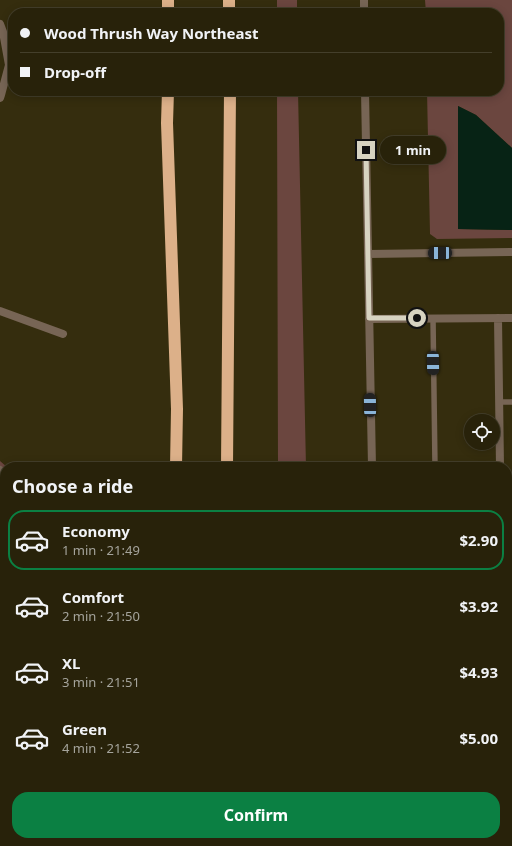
<!DOCTYPE html>
<meta charset="utf-8">
<style>
:root{--surface:#28220a;--page:#302a13;--text:#f1f3f6;--muted:#a5a49c;--line:#443f2b;--accent:#0b8043}
body{margin:0;font-family:"Noto Sans",sans-serif;background:var(--page);color:var(--text);height:100vh;display:flex;flex-direction:column;font-size:15px;white-space:nowrap}
*{box-sizing:border-box;margin:0}
p{font-size:13px;color:var(--muted)}
.icon{flex:none;width:22px;height:22px;fill:none;stroke:currentColor;stroke-width:2;stroke-linecap:round;stroke-linejoin:round}
.map{position:relative;flex:1;overflow:hidden}
.panel{position:absolute;left:0px;top:462px;width:512px;height:384px;display:flex;flex-direction:column;background:var(--surface);border-radius:16px 16px 0 0;box-shadow:0 2px 10px #0003,0 0 0 1px var(--line)}
.panel>*{flex:none}
.top-card{position:absolute;left:8px;top:8px;width:496px;height:88px;border-radius:16px;box-shadow:0 2px 10px #0003,0 0 0 1px var(--line);display:grid;align-content:center;height:88px;padding:0 12px;background:var(--surface)}
.buttons{position:absolute;left:464px;top:414px;display:grid;gap:8px}
.buttons a{display:grid;place-items:center;width:36px;height:36px;border-radius:50%;background:var(--surface);box-shadow:0 2px 10px #0003,0 0 0 1px var(--line);font-size:20px}
.end{position:absolute;width:18px;height:18px;margin:-9px;border:5px solid #d7d3c1;background:#111;box-shadow:0 0 0 2px #111}
.from{border-radius:50%}
.bubble{position:absolute;height:28px;border-radius:14px;background:var(--surface);box-shadow:0 2px 10px #0003,0 0 0 1px var(--line);font-size:13px;font-weight:700;line-height:28px;text-align:center}
.car{position:absolute;width:12px;height:24px;margin:-12px -6px;border-radius:5px;box-shadow:0 0 3px 1px #0007;background:linear-gradient(#222 24%,#8ab4d8 0 40%,#222 0 76%,#8ab4d8 0 86%,#222 0)}
.top-card b{display:flex;align-items:center;gap:14px;height:38px;font-size:15px}
.top-card b+b{border-top:1px solid var(--line)}
.top-card i{width:10px;height:10px;background:var(--text)}
ul{padding:0;list-style:none}
li{display:flex;align-items:center;gap:12px;height:60px;margin:0 8px 6px;padding:0 4px;border:2px solid transparent;border-radius:16px}
li div{flex:1}
li b{display:block;font-size:15px}
li em{font-style:normal;font-weight:700}
li.current{border-color:var(--accent)}
li>.icon{width:36px;height:36px;stroke-width:1.5}
h2{padding:0 12px;font-size:18px;line-height:48px}
.action{display:flex;gap:8px;margin-top:auto;padding:8px 12px}
.action a{flex:1;height:46px;border-radius:16px;background:var(--accent);color:#fff;font-size:16px;font-weight:700;line-height:46px;text-align:center}
.map>svg:first-child{display:block}
.green{fill:#6b463f}
.water{fill:#072315}
.lines{fill:none;stroke-linecap:round;stroke-linejoin:round}
.service{stroke:#776555;stroke-width:5.5}
.minor{stroke:#776555;stroke-width:8}
.tertiary{stroke:#776555;stroke-width:8}
.motorway{stroke:#dcb089;stroke-width:12}
.route{stroke:#d7d3c1;stroke-width:5}
</style>
<div class="map">
<svg width="512" height="846" viewBox="0 0 512 846">
<rect width="100%" height="100%" fill="#352d0e"/>
<path class="green" d="M 277,0 L 297,0 L 297,13 L 277,13 Z
M 425,0 L 512,0 L 512,148 L 476,115 L 458,106 L 458,229 L 512,230 L 512,238 L 437,239 L 430,234 L 427,91 L 499,91 L 499,13 L 426,13 Z
M 277,91 L 298,91 L 306,467 L 278,467 Z
M 0,461 L 7,467 L 5,467 L 5,524 L 0,527 Z
M 507,583 L 512,583 L 512,629 L 507,628 Z
M 512,720 L 512,817 L 507,813 L 507,726 L 512,722 Z
M 287,841 L 488,841 L 493,846 L 287,846 Z"/>
<path class="water" d="M 458,106 L 476,115 L 512,148 L 512,230 L 458,229 Z"/>
<g class="lines">
<path class="service" d="M 433,318 L 435,467
M 499,402 L 512,402"/>
<path class="minor" d="M 364,0 L 364,13
M 0,24 L 3,32 L 9,65 L 1,95 L 0,98
M 365,91 L 372,467
M 368,254 L 512,252
M 0,311 L 63,334
M 498,318 L 500,467
M 369,319 L 512,318
M 507,486 L 512,486
M 0,591 L 5,615
M 0,823 L 5,812"/>
<path class="tertiary" d="M 0,470 L 5,474
M 507,833 L 512,837"/>
<path class="motorway" d="M 229,0 L 229,13
M 168,13 L 168,0
M 168,91 L 167,123 L 177,409 L 176,467
M 227,467 L 230,91
M 172,846 L 172,841
M 220,846 L 220,841"/>
</g>
<g class="lines">
<path class="route" d="M 366,150 L 369,318 L 417,318"/>
</g>
</svg>
<div class="buttons">
<a><svg class="icon" aria-label="locate" viewBox="0 0 24 24"><circle cx="12" cy="12" r="6"/><path d="M12 2v4M12 18v4M2 12h4M18 12h4"/></svg></a>
</div>
<i class="end from" style="left:417px;top:318px"></i>
<i class="end" style="left:366px;top:150px"></i>
<div class="bubble" style="left:380px;top:136px;width:66px">1 min</div>
<i class="car" style="left:440px;top:253px;rotate:269deg"></i>
<i class="car" style="left:433px;top:363px;rotate:179deg"></i>
<i class="car" style="left:370px;top:405px;rotate:359deg"></i>
<div class="top-card">
<b><i class="from"></i>Wood Thrush Way Northeast</b>
<b><i></i>Drop-off</b>
</div>
<section class="panel">
<h2>Choose a ride</h2>
<ul>
<li class="current"><svg class="icon" aria-label="car" viewBox="0 0 24 24"><path d="M5 17H2v-5l4-1 3-4h7l3 4 3 1v5h-3M9 17h6M6 11h13"/><circle cx="7" cy="17" r="2"/><circle cx="17" cy="17" r="2"/></svg><div><b>Economy</b><p>1 min · 21:49</p></div><em>$2.90</em></li>
<li><svg class="icon" aria-label="car" viewBox="0 0 24 24"><path d="M5 17H2v-5l4-1 3-4h7l3 4 3 1v5h-3M9 17h6M6 11h13"/><circle cx="7" cy="17" r="2"/><circle cx="17" cy="17" r="2"/></svg><div><b>Comfort</b><p>2 min · 21:50</p></div><em>$3.92</em></li>
<li><svg class="icon" aria-label="car" viewBox="0 0 24 24"><path d="M5 17H2v-5l4-1 3-4h7l3 4 3 1v5h-3M9 17h6M6 11h13"/><circle cx="7" cy="17" r="2"/><circle cx="17" cy="17" r="2"/></svg><div><b>XL</b><p>3 min · 21:51</p></div><em>$4.93</em></li>
<li><svg class="icon" aria-label="car" viewBox="0 0 24 24"><path d="M5 17H2v-5l4-1 3-4h7l3 4 3 1v5h-3M9 17h6M6 11h13"/><circle cx="7" cy="17" r="2"/><circle cx="17" cy="17" r="2"/></svg><div><b>Green</b><p>4 min · 21:52</p></div><em>$5.00</em></li>
</ul>
<div class="action"><a>Confirm</a></div>
</section>
</div>
